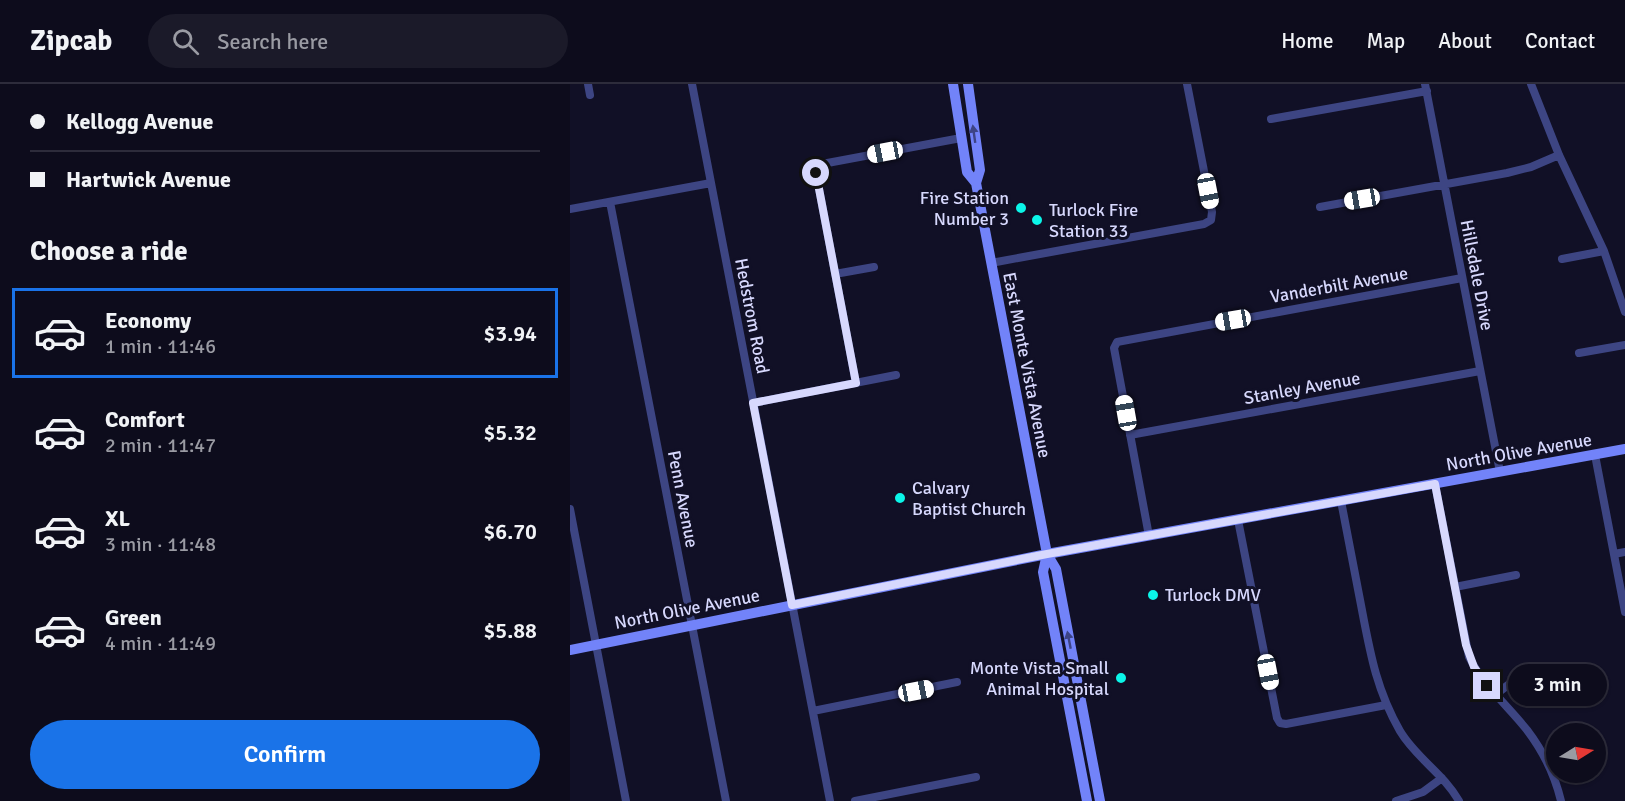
<!DOCTYPE html>
<meta charset="utf-8">
<style>
:root{--surface:#0d0c1c;--page:#1b1a29;--text:#f1f3f6;--muted:#9a9ba3;--line:#2d2c3b;--accent:#1a73e8}
body{margin:0;font-family:Signika,sans-serif;background:var(--page);color:var(--text);height:100vh;display:flex;flex-direction:column;font-size:22px;white-space:nowrap}
*{box-sizing:border-box;margin:0}
p{font-size:20px;color:var(--muted)}
.icon{flex:none;width:33px;height:33px;fill:none;stroke:currentColor;stroke-width:2;stroke-linecap:round;stroke-linejoin:round}
.map{position:relative;flex:1;overflow:hidden}
.drawer{display:flex;flex-direction:column;background:var(--surface);width:570px}
.drawer>*{flex:none}
.banner{display:grid;align-content:center;height:132px;padding:0 30px;background:var(--surface)}
.needle{width:39px;rotate:79deg}
.fabs{position:absolute;left:976px;top:639px;display:grid;gap:12px}
.fabs a{display:grid;place-items:center;width:60px;height:60px;border-radius:50%;background:var(--surface);box-shadow:0 2px 4px #0004,0 0 0 2px var(--line);font-size:30px}
.end{position:absolute;width:27px;height:27px;margin:-14px;border:8px solid #d7d8fd;background:#111;box-shadow:0 0 0 3px #111}
.from{border-radius:50%}
.bubble{position:absolute;height:42px;border-radius:21px;background:var(--surface);box-shadow:0 2px 4px #0004,0 0 0 2px var(--line);font-size:20px;font-weight:600;line-height:42px;text-align:center}
.car{position:absolute;width:18px;height:36px;margin:-18px -9px;border-radius:8px;box-shadow:0 0 4px 2px #0007;background:linear-gradient(#fff 24%,#345 0 40%,#fff 0 76%,#345 0 86%,#fff 0)}
.banner b{display:flex;align-items:center;gap:21px;height:57px;font-size:22px}
.banner b+b{border-top:2px solid var(--line)}
.banner i{width:15px;height:15px;background:var(--text)}
ul{padding:0;list-style:none}
li{display:flex;align-items:center;gap:18px;height:90px;margin:0 12px 9px;padding:0 18px;border:3px solid transparent;border-radius:0px}
li div{flex:1}
li b{display:block;font-size:22px}
li em{font-style:normal;font-weight:600}
li.active{border-color:var(--accent)}
li>.icon{width:54px;height:54px;stroke-width:1.5}
h2{padding:0 30px;font-size:27px;line-height:72px}
.primary-button{display:flex;gap:12px;margin-top:auto;padding:12px 30px}
.primary-button a{flex:1;height:69px;border-radius:36px;background:var(--accent);color:#fff;font-size:24px;font-weight:600;line-height:69px;text-align:center}
header{display:flex;align-items:center;gap:36px;box-sizing:border-box;height:84px;padding:0 30px;background:var(--surface);border-bottom:2px solid var(--line)}
header strong{font-size:28px}
nav{display:flex;gap:33px;margin-inline-start:auto;font-size:21px}
.search{width:420px;height:54px;background:var(--page);display:flex;align-items:center;gap:15px;box-sizing:border-box;padding:0 21px;border-radius:33px;color:var(--muted);font-size:22px}
main{display:flex;flex:1;min-height:0}
.map>svg:first-child{display:block}
.lines{fill:none;stroke-linecap:round;stroke-linejoin:round}
.street{stroke:#3d4583;stroke-width:8}
.secondary{stroke:#7283f9;stroke-width:10}
.oneway{fill:#3d4485}
.route{stroke:#d7d8fd;stroke-width:8}
.poi-dot{fill:#0bf5e8;stroke:#111026;stroke-width:2}
.labels{text-anchor:middle;stroke-width:6;stroke-linejoin:round;paint-order:stroke}
.poi-label{font-size:18px;fill:#d7d8fd;stroke:#111026;text-anchor:start}
.street-label{font-size:18px;fill:#d7d8fd;stroke:#111026}
</style>
<header>
<strong>Zipcab</strong>
<div class="search"><svg class="icon" aria-label="search" viewBox="0 0 24 24"><circle cx="10" cy="10" r="6"/><path d="M15 15l6 6"/></svg>Search here</div>
<nav><a>Home</a><a>Map</a><a>About</a><a>Contact</a></nav>
</header>
<main>
<section class="drawer">
<div class="banner">
<b><i class="from"></i>Kellogg Avenue</b>
<b><i></i>Hartwick Avenue</b>
</div>
<h2>Choose a ride</h2>
<ul>
<li class="active"><svg class="icon" aria-label="car" viewBox="0 0 24 24"><path d="M5 17H2v-5l4-1 3-4h7l3 4 3 1v5h-3M9 17h6M6 11h13"/><circle cx="7" cy="17" r="2"/><circle cx="17" cy="17" r="2"/></svg><div><b>Economy</b><p>1 min · 11:46</p></div><em>$3.94</em></li>
<li><svg class="icon" aria-label="car" viewBox="0 0 24 24"><path d="M5 17H2v-5l4-1 3-4h7l3 4 3 1v5h-3M9 17h6M6 11h13"/><circle cx="7" cy="17" r="2"/><circle cx="17" cy="17" r="2"/></svg><div><b>Comfort</b><p>2 min · 11:47</p></div><em>$5.32</em></li>
<li><svg class="icon" aria-label="car" viewBox="0 0 24 24"><path d="M5 17H2v-5l4-1 3-4h7l3 4 3 1v5h-3M9 17h6M6 11h13"/><circle cx="7" cy="17" r="2"/><circle cx="17" cy="17" r="2"/></svg><div><b>XL</b><p>3 min · 11:48</p></div><em>$6.70</em></li>
<li><svg class="icon" aria-label="car" viewBox="0 0 24 24"><path d="M5 17H2v-5l4-1 3-4h7l3 4 3 1v5h-3M9 17h6M6 11h13"/><circle cx="7" cy="17" r="2"/><circle cx="17" cy="17" r="2"/></svg><div><b>Green</b><p>4 min · 11:49</p></div><em>$5.88</em></li>
</ul>
<div class="primary-button"><a>Confirm</a></div>
</section>
<div class="map">
<svg width="1055" height="717" viewBox="0 0 1055 717">
<rect width="100%" height="100%" fill="#111026"/>
<g class="lines">
<path class="street" d="M 18,0 L 20,11
M 122,0 L 260,717
M 855,0 L 930,388
M 961,0 L 989,71 L 1034,167 L 1055,228
M 701,35 L 857,7
M 40,118 L 156,717
M 750,123 L 937,89 L 961,83 L 989,71
M 0,125 L 141,99
M 992,175 L 1034,167
M 421,179 L 634,140 L 641,136 L 642,128 L 617,0
M 265,190 L 304,183
M 1009,269 L 1055,261
M 286,299 L 246,89 L 247,83 L 252,80 L 391,54
M 183,319 L 326,291
M 560,351 L 910,287
M 1025,371 L 1055,528
M 865,400 L 899,573 C 914,602 937,621 957,646 C 973,667 985,692 991,717
M 771,417 C 778,452 784,486 791,521 C 800,568 806,605 830,647 C 846,674 874,690 889,717
M 0,425 L 56,717
M 668,436 L 707,634 L 710,639 L 716,640 L 816,621
M 579,452 L 544,264 L 547,258 L 892,194
M 1044,470 L 1055,468
M 885,503 L 946,491
M 925,611 L 951,591 L 967,589
M 243,627 L 387,598
M 285,717 L 406,693
M 826,717 L 853,708 L 872,694"/>
<path class="secondary" d="M 383,0 L 397,88 L 406,99
M 398,0 L 410,86 L 406,99 L 477,470 L 486,485 L 530,717
M 477,470 L 473,488 L 517,717
M 0,566 L 477,470 L 1055,365"/>
</g>
<defs><path id="oneway-solid" d="M-6-.8H1V-3.2L6.5 0L1 3.2V.8H-6Z" transform="scale(1.5)"/></defs>
<g class="oneway">
<use href="#oneway-solid" transform="translate(404 50) rotate(-98)"/>
<use href="#oneway-solid" transform="translate(499 556) rotate(-101)"/>
</g>
<g class="lines">
<path class="route" d="M 246,89 L 286,299 L 183,319 L 222,521 L 477,470 L 865,400 L 896,561 L 904,583 L 917,602"/>
</g>
<g class="poi-dot">
<circle cx="451" cy="124" r="6"/>
<circle cx="467" cy="136" r="6"/>
<circle cx="330" cy="414" r="6"/>
<circle cx="583" cy="511" r="6"/>
<circle cx="551" cy="594" r="6"/>
</g>
<g class="labels">
<g class="poi-label">
<text x="439" y="120" text-anchor="end">Fire Station<tspan x="439" dy="21">Number 3</tspan></text>
<text x="479" y="132">Turlock Fire<tspan x="479" dy="21">Station 33</tspan></text>
<text x="342" y="410">Calvary<tspan x="342" dy="21">Baptist Church</tspan></text>
<text x="595" y="517">Turlock DMV</text>
<text x="539" y="590" text-anchor="end">Monte Vista Small<tspan x="539" dy="21">Animal Hospital</tspan></text>
</g>
<g class="street-label">
<text transform="translate(907 191) rotate(79)" y="6">Hillsdale Drive</text>
<text transform="translate(769 201) rotate(-10)" y="6">Vanderbilt Avenue</text>
<text transform="translate(182 232) rotate(79)" y="6">Hedstrom Road</text>
<text transform="translate(457 281) rotate(79)" y="6">East Monte Vista Avenue</text>
<text transform="translate(732 304) rotate(-10)" y="6">Stanley Avenue</text>
<text transform="translate(949 368) rotate(-10)" y="6">North Olive Avenue</text>
<text transform="translate(113 415) rotate(79)" y="6">Penn Avenue</text>
<text transform="translate(117 525) rotate(-11)" y="6">North Olive Avenue</text>
</g>
</g>
</svg>
<div class="fabs">
<a><svg class="needle" viewBox="-14 -14 28 28"><path d="M0-13l5 13h-10z" fill="#e53935"/><path d="M0 13l5-13h-10z" fill="#9a9ba3"/></svg></a>
</div>
<i class="end from" style="left:246px;top:89px"></i>
<i class="end" style="left:917px;top:602px"></i>
<div class="bubble" style="left:938px;top:580px;width:99px">3 min</div>
<i class="car" style="left:315px;top:68px;rotate:259deg"></i>
<i class="car" style="left:638px;top:107px;rotate:169deg"></i>
<i class="car" style="left:792px;top:115px;rotate:260deg"></i>
<i class="car" style="left:663px;top:236px;rotate:260deg"></i>
<i class="car" style="left:556px;top:329px;rotate:350deg"></i>
<i class="car" style="left:698px;top:588px;rotate:169deg"></i>
<i class="car" style="left:346px;top:607px;rotate:79deg"></i>
</div>
</main>
